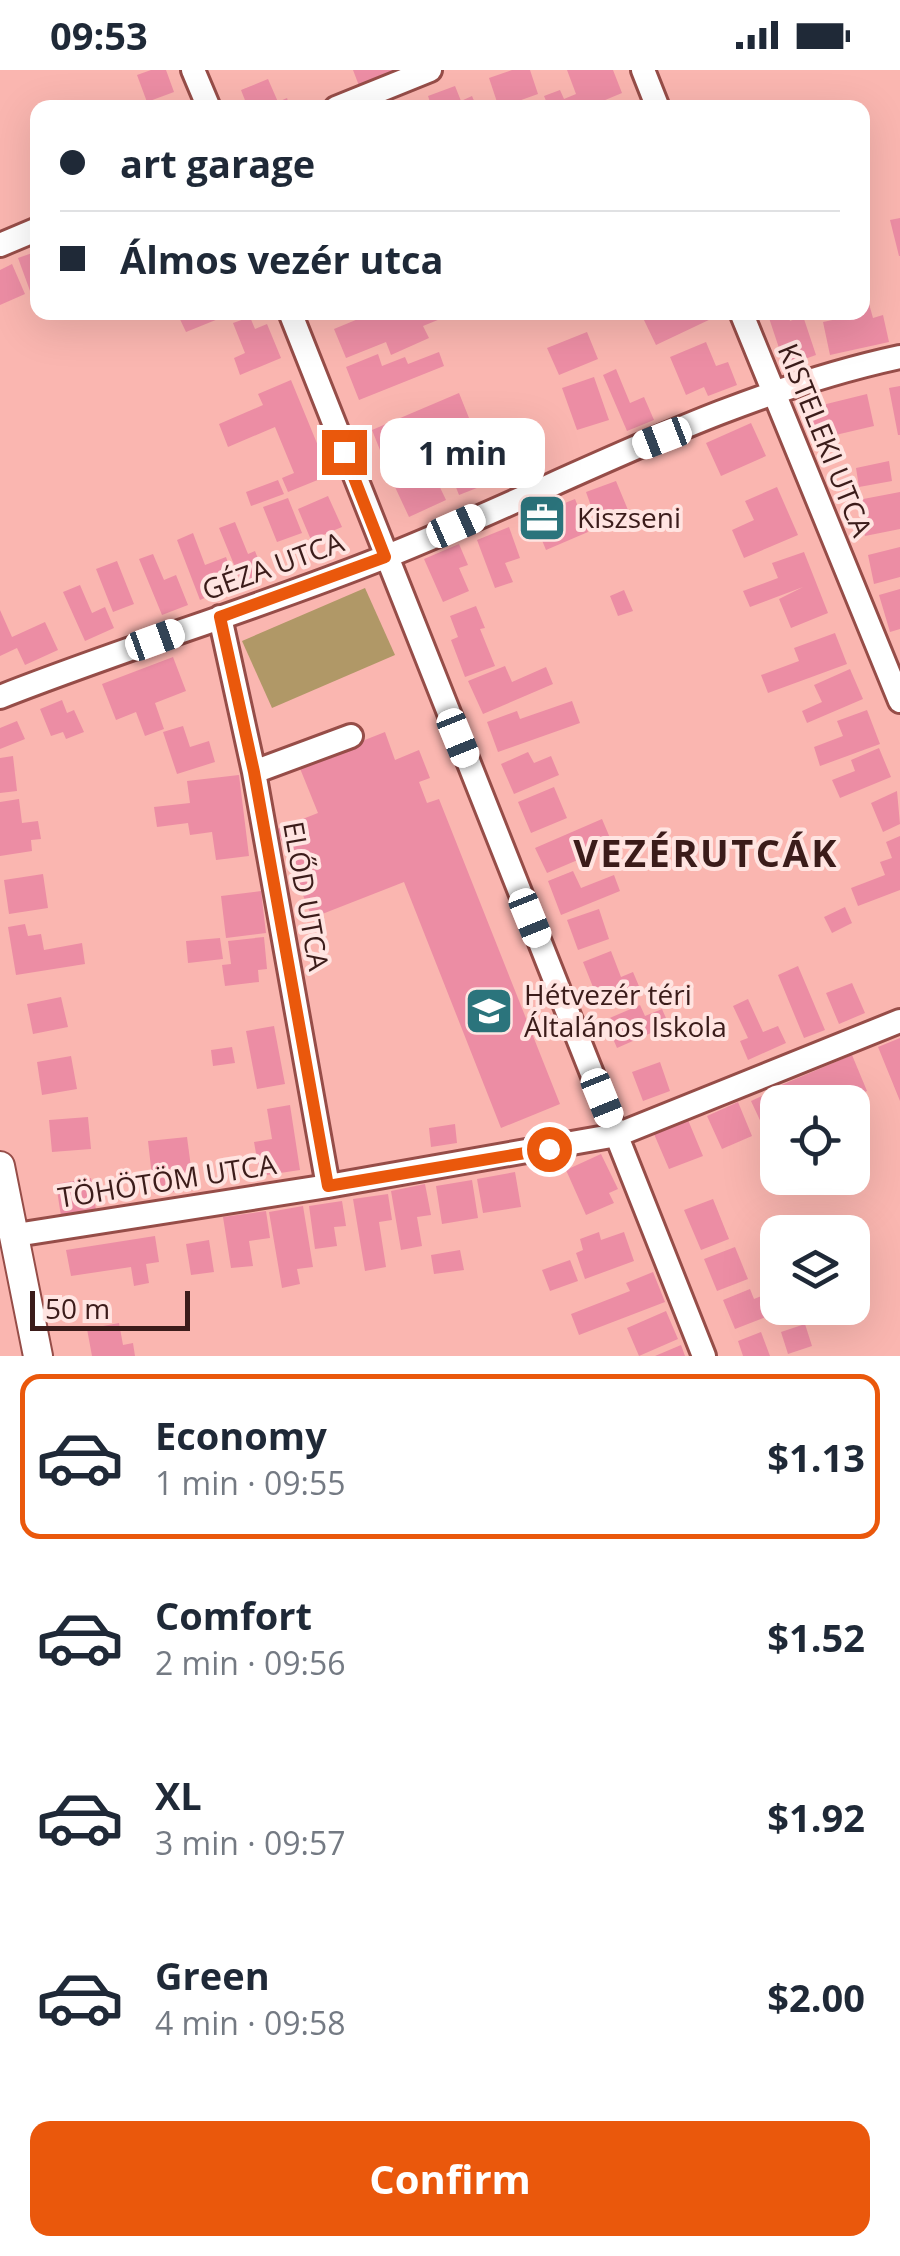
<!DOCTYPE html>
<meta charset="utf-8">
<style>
:root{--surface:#fff;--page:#f6f6f7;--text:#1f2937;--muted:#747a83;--line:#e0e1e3;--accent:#ea580c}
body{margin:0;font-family:"Open Sans",sans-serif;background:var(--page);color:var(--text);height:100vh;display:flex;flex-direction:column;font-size:38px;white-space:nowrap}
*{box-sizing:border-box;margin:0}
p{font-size:32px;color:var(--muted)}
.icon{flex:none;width:55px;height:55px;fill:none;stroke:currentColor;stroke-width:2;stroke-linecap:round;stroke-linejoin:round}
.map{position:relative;height:1286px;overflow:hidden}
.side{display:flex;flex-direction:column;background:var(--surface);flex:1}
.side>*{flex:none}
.hud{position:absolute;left:30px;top:30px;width:840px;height:220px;border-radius:20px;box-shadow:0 10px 40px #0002;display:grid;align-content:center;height:220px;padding:0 30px;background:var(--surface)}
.tools{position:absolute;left:760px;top:1015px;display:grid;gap:20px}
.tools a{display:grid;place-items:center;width:110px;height:110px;border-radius:20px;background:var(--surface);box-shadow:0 10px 40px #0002;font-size:50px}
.scale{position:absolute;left:30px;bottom:25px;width:160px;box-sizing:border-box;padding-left:10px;border:5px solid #3b1c1a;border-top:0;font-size:28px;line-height:35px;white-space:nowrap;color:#3b1c1a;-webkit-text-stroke:8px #ffe4e1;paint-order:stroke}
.end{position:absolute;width:45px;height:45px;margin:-22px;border:12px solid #ea580c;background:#fff;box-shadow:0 0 0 5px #fff}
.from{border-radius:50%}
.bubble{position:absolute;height:70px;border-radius:20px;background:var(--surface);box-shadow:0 10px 40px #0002;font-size:32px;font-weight:700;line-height:70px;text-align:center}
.car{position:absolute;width:30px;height:60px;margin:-30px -15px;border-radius:12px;box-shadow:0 0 8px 2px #0007;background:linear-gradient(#fff 24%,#345 0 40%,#fff 0 76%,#345 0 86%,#fff 0)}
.hud b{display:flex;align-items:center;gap:35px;height:95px;font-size:38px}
.hud b+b{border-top:2px solid var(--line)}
.hud i{width:25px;height:25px;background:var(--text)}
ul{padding:18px 0 0;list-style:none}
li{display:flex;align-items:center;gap:30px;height:165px;margin:0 20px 15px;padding:0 10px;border:5px solid transparent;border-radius:20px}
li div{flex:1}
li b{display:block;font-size:38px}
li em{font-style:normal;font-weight:700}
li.current{border-color:var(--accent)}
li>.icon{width:90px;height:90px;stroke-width:1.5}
.cta{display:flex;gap:20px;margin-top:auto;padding:20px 30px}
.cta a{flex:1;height:115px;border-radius:20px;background:var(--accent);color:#fff;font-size:40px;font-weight:700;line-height:115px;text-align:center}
.status{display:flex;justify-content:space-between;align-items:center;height:70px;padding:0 50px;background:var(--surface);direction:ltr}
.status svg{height:28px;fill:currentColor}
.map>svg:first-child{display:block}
.green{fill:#b09867}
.building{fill:#ec8da4}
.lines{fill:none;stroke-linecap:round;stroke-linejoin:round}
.minor-casing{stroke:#964d48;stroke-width:28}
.major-casing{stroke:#964d48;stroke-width:32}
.minor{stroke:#fff;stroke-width:22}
.major{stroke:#fff;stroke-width:28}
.route{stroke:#ea580c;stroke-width:12}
.labels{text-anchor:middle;stroke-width:8;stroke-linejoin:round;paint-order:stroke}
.street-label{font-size:28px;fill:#3b1c1a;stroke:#ffe4e1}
.poi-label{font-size:28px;fill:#3b1c1a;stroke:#ffe4e1;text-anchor:start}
.district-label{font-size:38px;font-weight:bold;letter-spacing:2.5px;fill:#3b1c1a;stroke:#ffe4e1}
</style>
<div class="status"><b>09:53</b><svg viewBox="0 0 49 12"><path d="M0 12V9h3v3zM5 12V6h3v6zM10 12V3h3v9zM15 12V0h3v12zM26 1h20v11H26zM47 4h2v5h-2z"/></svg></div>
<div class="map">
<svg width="900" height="1286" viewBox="0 0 900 1286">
<rect width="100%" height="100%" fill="#fab6b0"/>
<path class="green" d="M 365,518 L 395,585 L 272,638 L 242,571 Z"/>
<path class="building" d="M 151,0 L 166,0 L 174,22 L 147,32 L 137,5 Z
M 353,0 L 412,0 L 361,21 Z
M 512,0 L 530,0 L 538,24 L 499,38 L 489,8 Z
M 567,0 L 613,0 L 622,23 L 586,38 L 549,38 L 544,26 L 560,20 L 564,29 L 576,24 Z
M 268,9 L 278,32 L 287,28 L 290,38 L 248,38 L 241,20 Z
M 455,16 L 461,31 L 472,26 L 477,38 L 432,38 L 428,26 Z
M 900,148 L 900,186 L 899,186 L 890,150 Z
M 38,181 L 38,228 L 33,229 L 18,188 Z
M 12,194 L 25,224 L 0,235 L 0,200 Z
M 862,209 L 873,248 L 883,245 L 889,272 L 830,285 L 823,252 L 851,246 L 850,242 L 862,242 Z
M 375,242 L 455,242 L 455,243 L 423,256 L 429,268 L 391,285 L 386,272 L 346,288 L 334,259 Z
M 654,242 L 710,242 L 713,248 L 656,275 L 643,248 Z
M 787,242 L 790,251 L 803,246 L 816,285 L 785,296 L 769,248 Z
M 177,243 L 233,243 L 186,262 Z
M 250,247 L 255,259 L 267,254 L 281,288 L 240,305 L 234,288 L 245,283 L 233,253 Z
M 587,262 L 598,289 L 559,305 L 547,278 Z
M 706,272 L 716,296 L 728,292 L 737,315 L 708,326 L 704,317 L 686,325 L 670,287 Z
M 439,282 L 444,296 L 359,330 L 346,297 L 378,284 L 382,296 L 405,287 L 408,294 Z
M 616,299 L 630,333 L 644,327 L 654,350 L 627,361 L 603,305 Z
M 594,307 L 609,350 L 577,360 L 562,318 Z
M 291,310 L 330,405 L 288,422 L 282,408 L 294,403 L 275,357 L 228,377 L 219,354 L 263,335 L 258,324 Z
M 900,316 L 900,365 L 898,365 L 889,318 Z
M 459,323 L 469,348 L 382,385 L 372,360 Z
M 867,324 L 874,356 L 814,370 L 806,339 Z
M 521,352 L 538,396 L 515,404 L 498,361 Z
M 751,353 L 766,386 L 721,406 L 706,373 Z
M 474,381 L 487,414 L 459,425 L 446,392 Z
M 426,388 L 446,430 L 409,447 L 395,417 L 413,409 L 407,396 Z
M 889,391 L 892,411 L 859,417 L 856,398 Z
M 278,410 L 284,424 L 251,436 L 246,422 Z
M 616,411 L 628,440 L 597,453 L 586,422 Z
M 777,417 L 798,465 L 744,488 L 732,460 L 754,450 L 745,431 Z
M 900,422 L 900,459 L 865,466 L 858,430 Z
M 328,426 L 342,457 L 311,470 L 298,439 Z
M 288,428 L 302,463 L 277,472 L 263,437 Z
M 575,429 L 588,462 L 546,480 L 532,446 Z
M 235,452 L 248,484 L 255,481 L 264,504 L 242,514 L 219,458 Z
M 509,457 L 520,488 L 505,493 L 513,512 L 495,518 L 477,470 Z
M 193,463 L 205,495 L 226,487 L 236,515 L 200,530 L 177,470 Z
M 459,474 L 468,495 L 459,498 L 469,521 L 443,532 L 424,489 Z
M 900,477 L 900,507 L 874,514 L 868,485 Z
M 804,482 L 828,543 L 791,558 L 779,529 L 803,517 L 750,537 L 743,521 L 778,508 L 772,493 Z
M 153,484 L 164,510 L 176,505 L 188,535 L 162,545 L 139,489 Z
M 117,491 L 134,534 L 113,542 L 96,499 Z
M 80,515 L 92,543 L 105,537 L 114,558 L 85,571 L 63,522 Z
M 900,519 L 900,559 L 890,562 L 879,525 Z
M 624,520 L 633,541 L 618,546 L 610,526 Z
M 476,536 L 485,558 L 480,559 L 495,596 L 465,607 L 451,570 L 458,567 L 450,546 Z
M 0,540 L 12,567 L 45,552 L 58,580 L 25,595 L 17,578 L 0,586 Z
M 835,563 L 847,594 L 768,623 L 761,605 L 799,591 L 794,578 Z
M 173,587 L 186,621 L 155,633 L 164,659 L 145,666 L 136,642 L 116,650 L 102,614 Z
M 505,596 L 512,612 L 546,597 L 553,614 L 483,644 L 468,611 Z
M 850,599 L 863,629 L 807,653 L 802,641 L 822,632 L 814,615 Z
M 62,630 L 67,643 L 74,640 L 84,662 L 66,669 L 63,662 L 51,666 L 40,639 Z
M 572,631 L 580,653 L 498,682 L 487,652 L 517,641 L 520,649 Z
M 867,640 L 880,674 L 820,696 L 814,677 L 843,666 L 837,651 Z
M 17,651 L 25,669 L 0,679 L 0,658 Z
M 183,656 L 190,677 L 209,671 L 215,692 L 177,704 L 163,662 Z
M 385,662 L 395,690 L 419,680 L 430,708 L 419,712 L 427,733 L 439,729 L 560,1034 L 501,1058 L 404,812 L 312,848 L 277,759 L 318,743 L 299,696 Z
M 879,678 L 891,707 L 840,728 L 832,710 L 855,701 L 851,690 Z
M 528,682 L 534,693 L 551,686 L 559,705 L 514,724 L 501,694 Z
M 13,686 L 17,721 L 0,723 L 0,688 Z
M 239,705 L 249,786 L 216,790 L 212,762 L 190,765 L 188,753 L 157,757 L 154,737 L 190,733 L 187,711 Z
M 554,717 L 567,748 L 531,763 L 518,732 Z
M 897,721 L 900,754 L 883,762 L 871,733 Z
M 19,729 L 22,753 L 38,751 L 41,769 L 31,770 L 32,781 L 0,786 L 0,732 Z
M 602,749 L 613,775 L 547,803 L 535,778 Z
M 900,766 L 900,820 L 858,836 L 851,818 L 885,805 L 880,792 L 892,788 L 886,772 Z
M 573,801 L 581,818 L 614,805 L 620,821 L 561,845 L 548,811 Z
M 43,804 L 48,838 L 9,844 L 4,810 Z
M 261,821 L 266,863 L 226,868 L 221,826 Z
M 845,837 L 852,853 L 832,863 L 824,847 Z
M 599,839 L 609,869 L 578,880 L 567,850 Z
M 25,854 L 28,866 L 41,864 L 44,880 L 82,873 L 85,894 L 16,905 L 8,857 Z
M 264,867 L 267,899 L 258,900 L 259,912 L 225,916 L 222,895 L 231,894 L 228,871 Z
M 220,868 L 223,889 L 188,893 L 186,871 Z
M 611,881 L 621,907 L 633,902 L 641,921 L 601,937 L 583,892 Z
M 798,896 L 825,960 L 804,968 L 778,905 Z
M 852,913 L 865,943 L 839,954 L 826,923 Z
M 61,927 L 68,957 L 33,964 L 27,934 Z
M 748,929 L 763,962 L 778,956 L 786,973 L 748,990 L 740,971 L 748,968 L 733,936 Z
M 640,935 L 645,946 L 662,939 L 669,955 L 617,978 L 605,950 Z
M 274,956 L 285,1014 L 257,1019 L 246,961 Z
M 900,968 L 900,1031 L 878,977 Z
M 232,977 L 235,993 L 213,996 L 211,980 Z
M 852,985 L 867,1021 L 840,1032 L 810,1032 L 808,1028 L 798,1032 L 778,1032 L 778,1041 L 774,1042 L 765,1022 Z
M 71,986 L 77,1019 L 42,1025 L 37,992 Z
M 660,992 L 670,1021 L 643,1031 L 632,1002 Z
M 764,1025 L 777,1055 L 765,1061 L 751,1031 Z
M 738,1032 L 752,1066 L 722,1079 L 707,1046 Z
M 290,1035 L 300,1100 L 260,1106 L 254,1072 L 272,1069 L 267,1039 Z
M 88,1047 L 91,1079 L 52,1082 L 49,1050 Z
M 688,1050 L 703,1086 L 669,1099 L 654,1064 Z
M 455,1054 L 457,1073 L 431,1077 L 429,1058 Z
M 187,1067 L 194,1120 L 154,1124 L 148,1071 Z
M 601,1084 L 618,1119 L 609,1123 L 614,1133 L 586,1145 L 566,1100 Z
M 515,1102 L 521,1137 L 483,1143 L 477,1109 Z
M 91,1108 L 96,1140 L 61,1146 L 56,1114 Z
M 472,1110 L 478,1148 L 442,1154 L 436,1116 Z
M 425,1114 L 431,1145 L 417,1147 L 422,1176 L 401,1180 L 391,1121 Z
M 388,1124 L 392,1150 L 379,1152 L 386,1197 L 365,1201 L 353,1129 Z
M 713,1129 L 729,1169 L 701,1180 L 684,1140 Z
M 342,1131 L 346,1156 L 334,1157 L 337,1176 L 315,1179 L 309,1136 Z
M 303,1136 L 313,1197 L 297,1199 L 300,1214 L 282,1218 L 269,1142 Z
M 266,1141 L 270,1168 L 249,1171 L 253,1196 L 231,1198 L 223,1147 Z
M 599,1162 L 601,1170 L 624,1162 L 634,1191 L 585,1209 L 576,1183 L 583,1180 L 580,1169 Z
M 155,1166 L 159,1192 L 146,1194 L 149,1213 L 134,1216 L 131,1197 L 71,1206 L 66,1180 Z
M 209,1170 L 214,1202 L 191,1205 L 186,1174 Z
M 735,1177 L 748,1209 L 717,1221 L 704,1189 Z
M 460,1180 L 464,1200 L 434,1204 L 431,1185 Z
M 570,1190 L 578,1211 L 550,1221 L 542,1200 Z
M 653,1202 L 665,1232 L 579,1265 L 571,1244 L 630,1221 L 626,1213 Z
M 750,1219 L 754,1229 L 771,1222 L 779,1242 L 735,1259 L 723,1230 Z
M 666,1241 L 678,1269 L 639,1286 L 627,1258 Z
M 119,1253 L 123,1275 L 133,1273 L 135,1286 L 92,1286 L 87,1259 Z
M 805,1254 L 812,1276 L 788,1284 L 781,1262 Z
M 761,1262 L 770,1286 L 743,1286 L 738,1271 Z
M 681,1275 L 685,1286 L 655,1286 Z"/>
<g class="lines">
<g class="minor-casing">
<path id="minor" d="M 193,0 L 209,38
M 643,0 L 658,38
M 336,38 L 430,0
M 0,175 L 38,159
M 290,242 L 704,1286
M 741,242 L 900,631
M 220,547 L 254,702 L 328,1116
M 0,627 C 127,577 258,538 385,487 C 556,419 719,326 900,287
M 254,702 L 351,666
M 16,1165 L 328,1116 L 617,1065 L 900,951"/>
</g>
<g class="major-casing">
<path id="major" d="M 0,1096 L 38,1286"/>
</g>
<use href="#minor" class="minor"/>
<use href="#major" class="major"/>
</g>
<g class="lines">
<path class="route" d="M 344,382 L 385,487 L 220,547 L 254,702 L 328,1116 L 549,1079"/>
</g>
<defs>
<g id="office-square" transform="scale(2.5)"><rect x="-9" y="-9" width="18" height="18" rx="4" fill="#2b747c" stroke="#ffe4e1"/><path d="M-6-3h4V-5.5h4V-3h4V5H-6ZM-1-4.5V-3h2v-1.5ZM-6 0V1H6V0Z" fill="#fff"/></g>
<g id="school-square" transform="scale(2.5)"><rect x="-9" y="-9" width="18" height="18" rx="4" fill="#2b747c" stroke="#ffe4e1"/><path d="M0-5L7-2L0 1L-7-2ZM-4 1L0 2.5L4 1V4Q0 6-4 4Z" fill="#fff"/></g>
</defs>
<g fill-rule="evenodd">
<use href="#office-square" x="542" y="448"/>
<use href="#school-square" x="489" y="941"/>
</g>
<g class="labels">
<g class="street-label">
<text transform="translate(825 370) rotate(68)" y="10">KISTELEKI UTCA</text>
<text transform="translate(273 496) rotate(-20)" y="10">GÉZA UTCA</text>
<text transform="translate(306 826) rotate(80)" y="10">ELŐD UTCA</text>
<text transform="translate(167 1111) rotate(-9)" y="10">TÖHÖTÖM UTCA</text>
</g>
<g class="poi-label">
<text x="577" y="458">Kiszseni</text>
<text x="524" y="935">Hétvezér téri<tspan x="524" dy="32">Általános Iskola</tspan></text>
</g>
<g class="district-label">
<text x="706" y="797">VEZÉRUTCÁK</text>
</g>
</g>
</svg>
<div class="tools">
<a><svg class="icon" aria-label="locate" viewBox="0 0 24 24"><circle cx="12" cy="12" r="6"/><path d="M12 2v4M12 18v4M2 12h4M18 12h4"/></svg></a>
<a><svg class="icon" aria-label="layers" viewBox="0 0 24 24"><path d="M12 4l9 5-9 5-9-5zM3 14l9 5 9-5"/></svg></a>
</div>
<div class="scale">50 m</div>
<i class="end from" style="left:549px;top:1079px"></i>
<i class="end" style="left:344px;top:382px"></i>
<div class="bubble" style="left:380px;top:348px;width:165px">1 min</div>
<i class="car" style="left:662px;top:368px;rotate:249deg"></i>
<i class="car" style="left:456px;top:456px;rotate:66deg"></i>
<i class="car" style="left:155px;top:570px;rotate:70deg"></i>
<i class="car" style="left:458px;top:668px;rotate:158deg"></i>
<i class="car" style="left:530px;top:848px;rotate:158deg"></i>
<i class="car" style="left:602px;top:1028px;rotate:158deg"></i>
<div class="hud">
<b><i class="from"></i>art garage</b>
<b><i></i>Álmos vezér utca</b>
</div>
</div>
<section class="side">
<ul>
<li class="current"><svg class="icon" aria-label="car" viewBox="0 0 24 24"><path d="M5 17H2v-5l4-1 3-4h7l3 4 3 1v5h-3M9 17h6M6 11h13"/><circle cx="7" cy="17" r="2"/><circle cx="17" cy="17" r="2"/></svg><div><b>Economy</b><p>1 min · 09:55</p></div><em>$1.13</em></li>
<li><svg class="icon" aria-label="car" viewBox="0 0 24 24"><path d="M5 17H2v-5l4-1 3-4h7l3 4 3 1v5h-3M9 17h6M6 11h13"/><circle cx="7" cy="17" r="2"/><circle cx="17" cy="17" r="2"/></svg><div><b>Comfort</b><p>2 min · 09:56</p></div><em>$1.52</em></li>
<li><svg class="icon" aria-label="car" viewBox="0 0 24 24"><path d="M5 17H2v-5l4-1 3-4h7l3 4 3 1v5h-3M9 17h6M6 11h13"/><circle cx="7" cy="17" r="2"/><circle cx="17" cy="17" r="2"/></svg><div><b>XL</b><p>3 min · 09:57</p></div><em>$1.92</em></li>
<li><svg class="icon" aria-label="car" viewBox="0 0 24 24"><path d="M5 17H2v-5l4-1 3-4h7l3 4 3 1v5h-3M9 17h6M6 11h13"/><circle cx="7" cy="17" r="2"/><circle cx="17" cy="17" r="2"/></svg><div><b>Green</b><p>4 min · 09:58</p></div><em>$2.00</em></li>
</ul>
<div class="cta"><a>Confirm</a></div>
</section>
